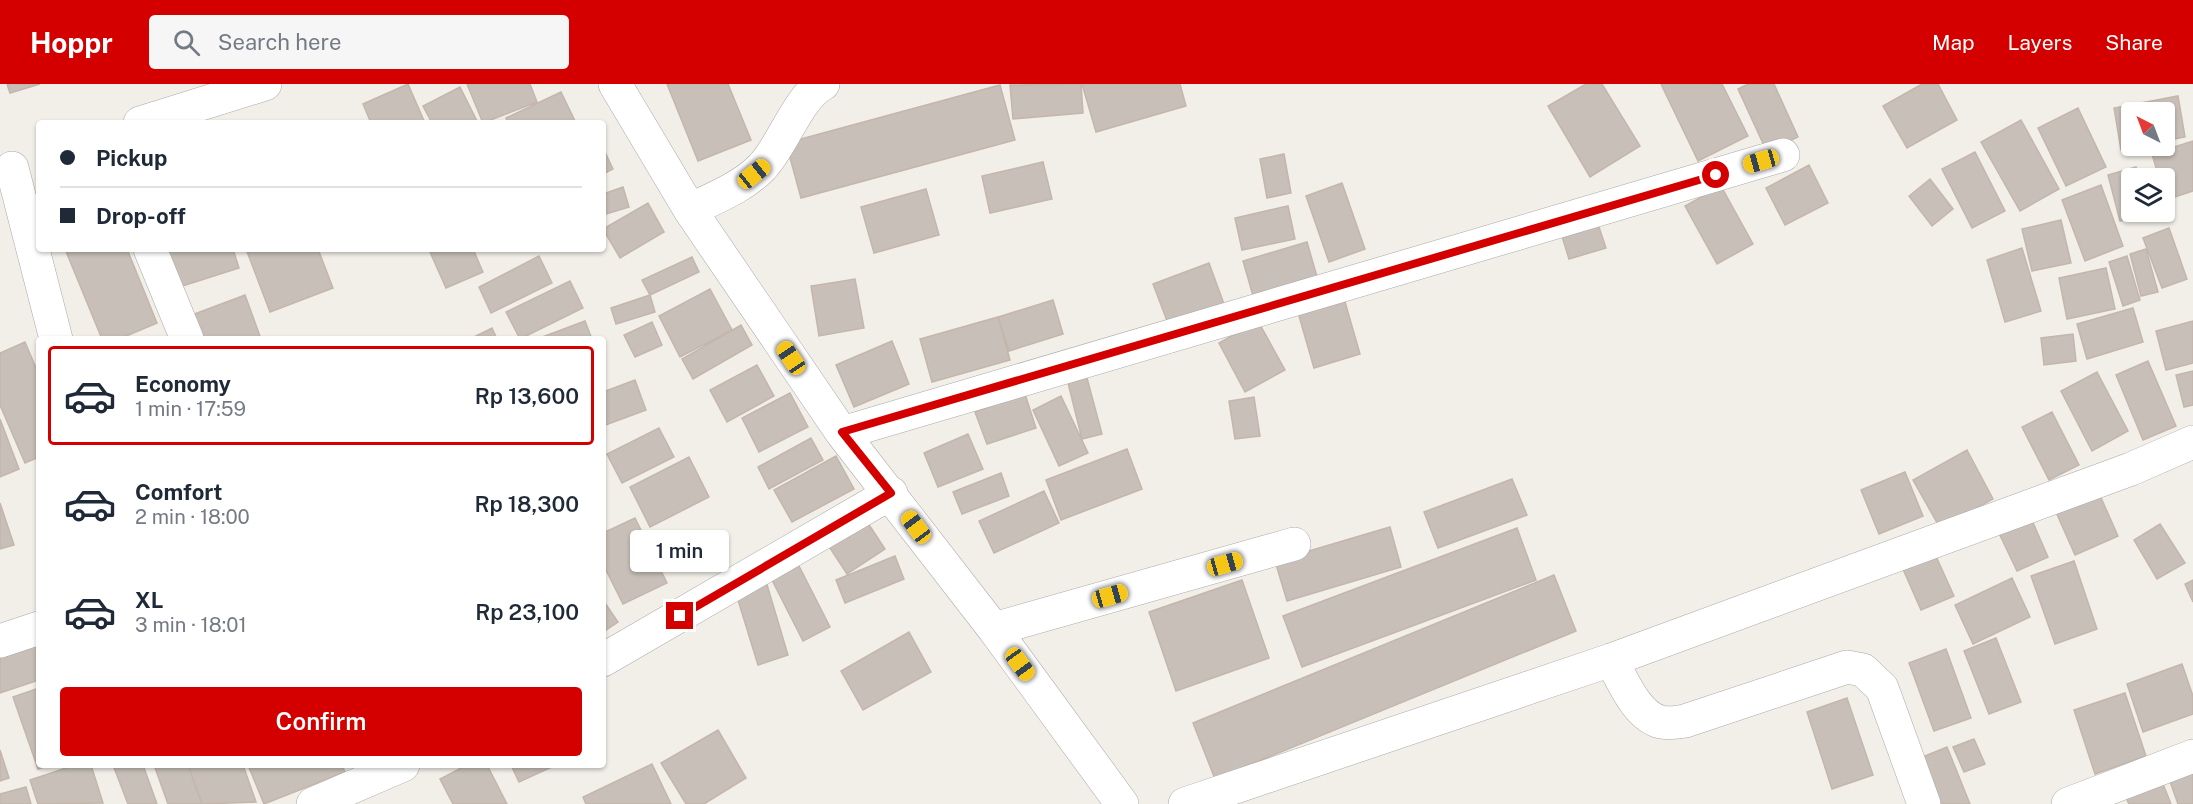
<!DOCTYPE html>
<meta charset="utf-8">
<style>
:root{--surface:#fff;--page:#f6f6f7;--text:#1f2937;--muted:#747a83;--line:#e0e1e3;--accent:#d40000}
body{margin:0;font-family:"Public Sans",sans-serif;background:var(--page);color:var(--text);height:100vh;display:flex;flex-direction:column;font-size:22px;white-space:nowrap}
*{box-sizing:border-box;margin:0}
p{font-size:20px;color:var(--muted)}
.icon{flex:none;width:33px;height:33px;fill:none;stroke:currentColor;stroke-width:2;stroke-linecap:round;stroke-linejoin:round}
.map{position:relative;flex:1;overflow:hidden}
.drawer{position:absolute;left:36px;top:252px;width:570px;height:432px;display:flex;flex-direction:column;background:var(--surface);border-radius:6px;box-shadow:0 2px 4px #0004}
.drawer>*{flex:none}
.hud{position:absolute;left:36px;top:36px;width:570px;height:132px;border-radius:6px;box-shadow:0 2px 4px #0004;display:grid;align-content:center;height:132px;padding:0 24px;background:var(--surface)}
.needle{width:39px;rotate:318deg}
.fabs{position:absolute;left:2121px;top:18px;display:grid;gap:12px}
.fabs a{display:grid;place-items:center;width:54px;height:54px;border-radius:6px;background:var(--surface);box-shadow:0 2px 4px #0004;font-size:30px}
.end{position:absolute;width:27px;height:27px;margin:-14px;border:8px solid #d40000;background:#fff;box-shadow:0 0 0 3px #fff}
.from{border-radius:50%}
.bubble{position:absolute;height:42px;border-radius:6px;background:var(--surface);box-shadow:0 2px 4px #0004;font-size:20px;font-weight:600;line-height:42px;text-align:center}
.car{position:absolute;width:18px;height:36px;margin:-18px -9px;border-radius:8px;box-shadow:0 0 4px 2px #0007;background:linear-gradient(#f5c518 24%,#345 0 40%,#f5c518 0 76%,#345 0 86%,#f5c518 0)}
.hud b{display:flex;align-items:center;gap:21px;height:57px;font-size:22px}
.hud b+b{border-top:2px solid var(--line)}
.hud i{width:15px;height:15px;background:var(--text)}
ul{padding:10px 0 0;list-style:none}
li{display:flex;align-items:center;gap:18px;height:99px;margin:0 12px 9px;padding:0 12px;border:3px solid transparent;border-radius:6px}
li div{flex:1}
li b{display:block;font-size:22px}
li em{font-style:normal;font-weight:600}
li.active{border-color:var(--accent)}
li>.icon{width:54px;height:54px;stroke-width:1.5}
.action{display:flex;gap:12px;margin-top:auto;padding:12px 24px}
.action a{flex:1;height:69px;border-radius:6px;background:var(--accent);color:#fff;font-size:24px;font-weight:600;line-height:69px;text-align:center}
header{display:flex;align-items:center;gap:36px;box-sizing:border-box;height:84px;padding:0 30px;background:var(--accent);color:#fff}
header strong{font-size:28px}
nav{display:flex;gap:33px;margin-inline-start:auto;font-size:21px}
.search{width:420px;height:54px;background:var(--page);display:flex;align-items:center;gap:15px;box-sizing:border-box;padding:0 21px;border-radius:6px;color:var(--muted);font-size:22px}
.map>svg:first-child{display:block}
.building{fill:#c7bfb8;stroke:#c4b6ab;stroke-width:1.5}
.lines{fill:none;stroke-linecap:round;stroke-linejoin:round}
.minor-casing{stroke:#a9a9a9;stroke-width:34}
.minor{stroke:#fff;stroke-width:33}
.route{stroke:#d40000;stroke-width:8}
</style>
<header>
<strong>Hoppr</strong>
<div class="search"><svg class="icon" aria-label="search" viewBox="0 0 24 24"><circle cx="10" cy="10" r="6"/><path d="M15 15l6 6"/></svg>Search here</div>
<nav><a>Map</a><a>Layers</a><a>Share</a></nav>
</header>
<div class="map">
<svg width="2193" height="720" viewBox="0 0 2193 720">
<rect width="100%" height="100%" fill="#f2efe9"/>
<path class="building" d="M 7,0 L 40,0 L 10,9 Z
M 408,0 L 425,39 L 371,39 L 363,20 Z
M 467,0 L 530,0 L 537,18 L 483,39 Z
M 667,0 L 728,0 L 751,56 L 698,77 Z
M 1081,0 L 1083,29 L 1013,35 L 1010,1 Z
M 1082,0 L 1180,0 L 1186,22 L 1096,48 Z
M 1586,0 L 1602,0 L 1640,62 L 1590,93 L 1548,22 Z
M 1661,0 L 1722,0 L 1748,52 L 1698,77 Z
M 1748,0 L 1774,0 L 1798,53 L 1767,68 L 1738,5 Z
M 1922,0 L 1938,0 L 1957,36 L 1907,64 L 1883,22 Z
M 1000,1 L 1015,56 L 801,114 L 786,59 Z
M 460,3 L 478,39 L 432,39 L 423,22 Z
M 561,8 L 576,39 L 508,39 L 506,34 Z
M 2178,12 L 2185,53 L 2164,57 L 2164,28 L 2132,28 L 2132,62 L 2143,62 L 2121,66 L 2114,24 Z
M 2078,24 L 2106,83 L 2066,102 L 2038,44 Z
M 2021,36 L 2059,105 L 2020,127 L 1981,58 Z
M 2193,57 L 2193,107 L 2166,116 L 2164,94 L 2159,94 L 2152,70 Z
M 603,64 L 613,85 L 603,90 Z
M 1975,68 L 2005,127 L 1972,144 L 1942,85 Z
M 1284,70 L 1291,109 L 1267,114 L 1260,75 Z
M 1043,78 L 1052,115 L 990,129 L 982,92 Z
M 1809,81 L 1828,119 L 1785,141 L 1766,104 Z
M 2136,83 L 2139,94 L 2132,94 L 2132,128 L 2148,130 L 2120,137 L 2108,91 Z
M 1930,95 L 1953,125 L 1932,142 L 1909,112 Z
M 1342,99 L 1365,165 L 1329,178 L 1306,112 Z
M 2101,101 L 2123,162 L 2085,177 L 2062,116 Z
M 1721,102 L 1753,160 L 1717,180 L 1685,122 Z
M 623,103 L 629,123 L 603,131 L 603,110 Z
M 926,105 L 939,151 L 874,169 L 861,123 Z
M 648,119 L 664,148 L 620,174 L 603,145 Z
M 1288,122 L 1295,155 L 1242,166 L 1235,134 Z
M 1596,134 L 1606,164 L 1569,175 L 1560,146 Z
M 2061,136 L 2071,179 L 2032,187 L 2022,145 Z
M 2169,144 L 2187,195 L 2162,204 L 2143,154 Z
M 1307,158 L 1320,203 L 1256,222 L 1243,177 Z
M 2022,164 L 2041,227 L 2005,238 L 1987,176 Z
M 65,165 L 127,165 L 157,239 L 119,255 L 102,255 Z
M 160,165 L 233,165 L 239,184 L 173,205 Z
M 246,165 L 318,165 L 333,204 L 270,228 Z
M 437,165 L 473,165 L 483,188 L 446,204 L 430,168 Z
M 2146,165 L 2158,208 L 2141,212 L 2130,170 Z
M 539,172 L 552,199 L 491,229 L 479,203 Z
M 2127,172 L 2140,216 L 2123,222 L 2109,178 Z
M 692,173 L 699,188 L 650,211 L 642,196 Z
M 1209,179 L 1224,220 L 1169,242 L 1153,200 Z
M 2106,184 L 2115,225 L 2067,235 L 2059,194 Z
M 855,195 L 864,244 L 819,252 L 811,202 Z
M 570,197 L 583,224 L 520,255 L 506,228 Z
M 710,205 L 732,246 L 680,273 L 659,232 Z
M 245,211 L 261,255 L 191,255 L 184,234 Z
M 650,211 L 655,228 L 616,240 L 611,224 Z
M 1343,211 L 1360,270 L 1314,284 L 1297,225 Z
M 1053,216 L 1063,250 L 1009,267 L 998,233 Z
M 2133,224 L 2143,258 L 2087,275 L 2077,240 Z
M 998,233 L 1010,276 L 932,298 L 920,255 Z
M 585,237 L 592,255 L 537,255 Z
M 1258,237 L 1285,286 L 1245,308 L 1219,259 Z
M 2193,237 L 2193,279 L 2166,286 L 2156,247 Z
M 652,238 L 662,261 L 635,273 L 624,251 Z
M 741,241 L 752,261 L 693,295 L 682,275 Z
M 492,244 L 497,255 L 470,255 Z
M 2073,250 L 2076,277 L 2044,281 L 2041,254 Z
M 892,257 L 909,300 L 854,323 L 836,281 Z
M 25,258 L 39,291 L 39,373 L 25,379 L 0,321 L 0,269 Z
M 2148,277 L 2176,342 L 2143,356 L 2116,291 Z
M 757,281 L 774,312 L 727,338 L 710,306 Z
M 2193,287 L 2193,321 L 2184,323 L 2176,291 Z
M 2097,288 L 2128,347 L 2092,367 L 2061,307 Z
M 1087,294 L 1102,350 L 1082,355 L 1068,299 Z
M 635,296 L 646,326 L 603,342 L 603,308 Z
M 790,309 L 808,343 L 759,368 L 742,334 Z
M 1025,310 L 1036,344 L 987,360 L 975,328 Z
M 1061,312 L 1088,369 L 1059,382 L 1033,326 Z
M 1254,313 L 1260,352 L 1235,355 L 1229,317 Z
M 2052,328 L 2079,381 L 2049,396 L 2022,343 Z
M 0,335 L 19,385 L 0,393 Z
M 659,344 L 674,373 L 622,399 L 607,370 Z
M 968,350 L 983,385 L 938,403 L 924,369 Z
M 811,354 L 823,376 L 769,405 L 758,383 Z
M 1127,365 L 1142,405 L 1061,436 L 1046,396 Z
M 1967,366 L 1993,415 L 1940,444 L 1913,396 Z
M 836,372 L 854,405 L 792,438 L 774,406 Z
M 689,373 L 709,413 L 650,443 L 630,403 Z
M 1905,388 L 1923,432 L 1879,450 L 1861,406 Z
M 1001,389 L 1009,412 L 962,430 L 953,408 Z
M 1512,395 L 1527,431 L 1438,464 L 1424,428 Z
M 1044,407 L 1059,439 L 994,469 L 979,437 Z
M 2098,407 L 2118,452 L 2075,471 L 2055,426 Z
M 0,419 L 14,461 L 0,465 Z
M 862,430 L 885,465 L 847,490 L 824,455 Z
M 635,434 L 667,499 L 623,520 L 603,480 L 603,449 Z
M 2031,434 L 2048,473 L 2017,487 L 1999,449 Z
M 2160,440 L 2185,479 L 2157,495 L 2134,456 Z
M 1390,443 L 1401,483 L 1287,517 L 1275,477 Z
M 1517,444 L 1536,496 L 1302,583 L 1283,532 Z
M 1935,470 L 1954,512 L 1921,526 L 1903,485 Z
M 895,472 L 904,495 L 845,519 L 836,496 Z
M 2074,477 L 2097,545 L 2055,560 L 2031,492 Z
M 797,478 L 830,543 L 803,557 L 770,492 Z
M 1554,491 L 1576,547 L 1215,695 L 1193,639 Z
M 765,494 L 788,571 L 758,581 L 734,503 Z
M 2012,494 L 2030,533 L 1973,560 L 1955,521 Z
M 1242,496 L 1269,574 L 1176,607 L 1149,528 Z
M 2193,496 L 2193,518 L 2185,500 Z
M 603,516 L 618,538 L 603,548 Z
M 909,548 L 931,588 L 863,626 L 841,587 Z
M 39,550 L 39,596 L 0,609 L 0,563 Z
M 1996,554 L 2021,618 L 1989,630 L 1964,567 Z
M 1946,565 L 1971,634 L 1934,647 L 1909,579 Z
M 2182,580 L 2193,612 L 2193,630 L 2143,648 L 2127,600 Z
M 39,604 L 39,681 L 50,681 L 38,685 L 13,613 Z
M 2125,609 L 2146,672 L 2095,690 L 2074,626 Z
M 1847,614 L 1873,691 L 1832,705 L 1807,628 Z
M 718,646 L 746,694 L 704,720 L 686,720 L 661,679 Z
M 1974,655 L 1985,680 L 1964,688 L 1953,663 Z
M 1947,663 L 1970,720 L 1931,720 L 1913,677 Z
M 0,666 L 9,694 L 0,697 Z
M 2193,676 L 2193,720 L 2178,720 L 2166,686 Z
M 652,680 L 671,720 L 586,720 L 583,713 Z
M 75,681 L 91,681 L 103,719 L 38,720 L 30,696 Z
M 113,681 L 143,681 L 157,720 L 128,720 Z
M 154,681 L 188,681 L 202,720 L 168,720 Z
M 188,681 L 243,681 L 256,718 L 202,720 Z
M 248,681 L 342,681 L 345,688 L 264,720 Z
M 467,681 L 487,681 L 507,720 L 453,720 L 440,695 Z
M 511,681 L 556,681 L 519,698 Z
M 2159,690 L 2171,720 L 2129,720 L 2122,705 Z
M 26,703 L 31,720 L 0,720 L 0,710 Z"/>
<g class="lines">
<g class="minor-casing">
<path id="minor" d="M 615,0 L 690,126 L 842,349 L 994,545 L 1122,720
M 140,39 L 265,0
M 12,84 L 56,255
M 690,126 C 714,114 743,103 762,83 C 782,63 798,13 823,0
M 150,165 L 187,255
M 842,349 L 1783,71
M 994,545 L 1294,460
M 0,557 L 39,544
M 603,576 L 891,409
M 1611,576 C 1623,596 1636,632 1661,638 C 1668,640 1678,638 1685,637 L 1847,583 L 1863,586 L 1882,604 L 1924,720
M 313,720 L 403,681
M 1185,720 L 1611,576 L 2131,385 L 2193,358
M 2068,720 L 2193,672"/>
</g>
<use href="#minor" class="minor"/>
</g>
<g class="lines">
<path class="route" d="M 680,532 L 891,409 L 842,348 L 1716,91"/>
</g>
</svg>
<div class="fabs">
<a><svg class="needle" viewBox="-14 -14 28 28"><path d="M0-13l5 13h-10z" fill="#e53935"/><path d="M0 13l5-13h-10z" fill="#747a83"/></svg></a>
<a><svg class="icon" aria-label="layers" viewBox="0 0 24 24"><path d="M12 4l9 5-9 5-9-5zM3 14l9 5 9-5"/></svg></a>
</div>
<i class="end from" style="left:1716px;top:91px"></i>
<i class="end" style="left:680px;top:532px"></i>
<div class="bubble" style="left:630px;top:446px;width:99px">1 min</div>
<i class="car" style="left:1761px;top:77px;rotate:254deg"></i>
<i class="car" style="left:754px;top:90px;rotate:51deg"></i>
<i class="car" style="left:791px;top:274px;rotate:326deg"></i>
<i class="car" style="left:916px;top:443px;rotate:323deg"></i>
<i class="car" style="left:1225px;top:480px;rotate:74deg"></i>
<i class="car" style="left:1110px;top:512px;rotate:74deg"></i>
<i class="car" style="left:1020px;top:580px;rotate:144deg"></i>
<div class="hud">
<b><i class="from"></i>Pickup</b>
<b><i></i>Drop-off</b>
</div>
<section class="drawer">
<ul>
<li class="active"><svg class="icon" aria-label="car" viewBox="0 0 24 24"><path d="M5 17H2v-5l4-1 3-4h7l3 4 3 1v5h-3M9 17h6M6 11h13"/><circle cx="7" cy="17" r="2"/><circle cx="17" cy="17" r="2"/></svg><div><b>Economy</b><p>1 min · 17:59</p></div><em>Rp 13,600</em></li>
<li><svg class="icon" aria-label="car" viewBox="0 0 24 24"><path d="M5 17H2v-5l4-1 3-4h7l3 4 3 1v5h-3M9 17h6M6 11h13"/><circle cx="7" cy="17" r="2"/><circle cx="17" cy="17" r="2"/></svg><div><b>Comfort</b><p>2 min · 18:00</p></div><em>Rp 18,300</em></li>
<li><svg class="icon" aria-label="car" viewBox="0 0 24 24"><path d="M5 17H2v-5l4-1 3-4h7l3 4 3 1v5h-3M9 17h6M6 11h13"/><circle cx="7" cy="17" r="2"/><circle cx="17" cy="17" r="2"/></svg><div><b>XL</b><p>3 min · 18:01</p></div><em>Rp 23,100</em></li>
</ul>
<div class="action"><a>Confirm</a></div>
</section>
</div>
